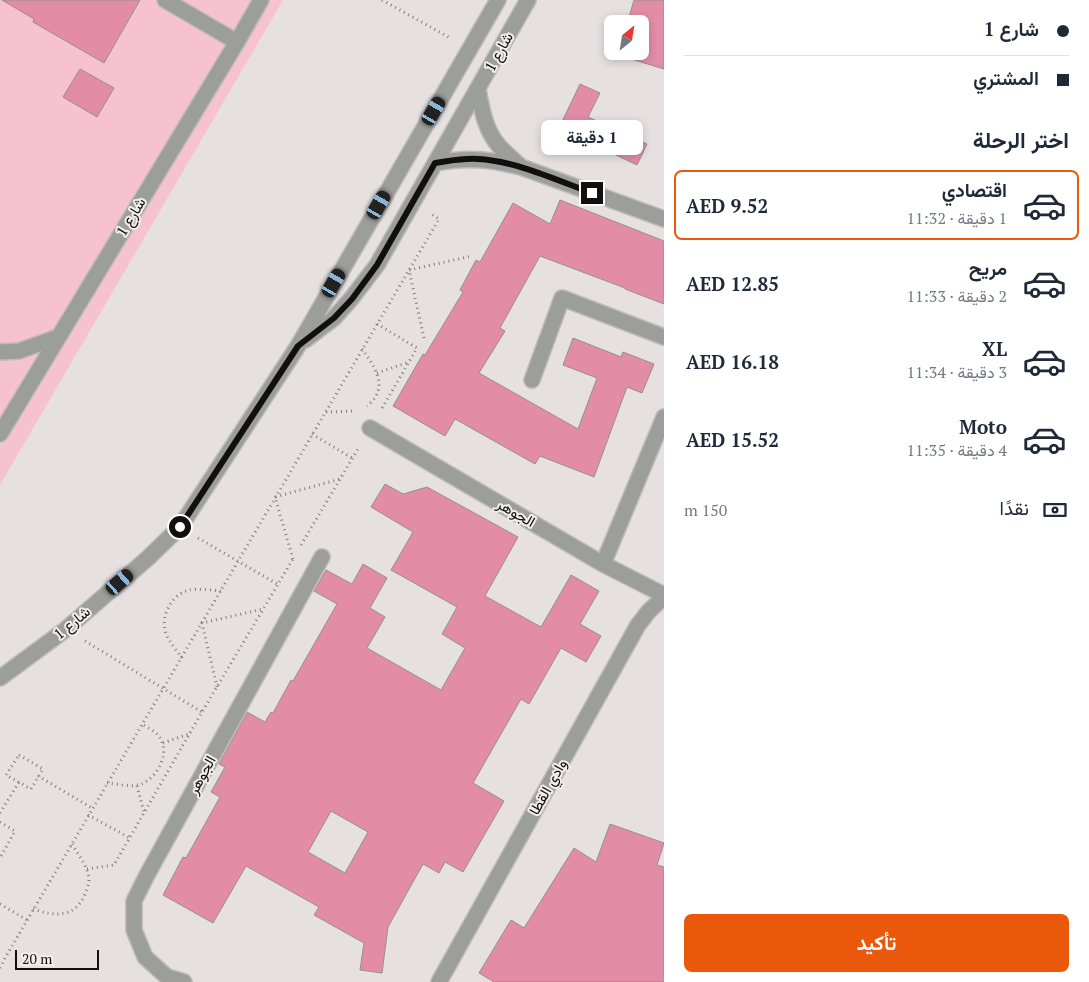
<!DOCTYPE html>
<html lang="ar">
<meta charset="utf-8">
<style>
:root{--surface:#fff;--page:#f6f6f7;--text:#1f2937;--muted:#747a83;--line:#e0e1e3;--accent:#ea580c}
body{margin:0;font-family:"PT Serif",Vazirmatn,serif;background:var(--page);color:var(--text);direction:rtl;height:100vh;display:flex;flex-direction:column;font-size:19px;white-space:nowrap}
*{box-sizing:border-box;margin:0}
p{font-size:16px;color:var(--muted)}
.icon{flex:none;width:28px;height:28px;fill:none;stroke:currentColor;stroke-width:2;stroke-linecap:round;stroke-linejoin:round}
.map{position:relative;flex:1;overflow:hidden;direction:ltr}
.details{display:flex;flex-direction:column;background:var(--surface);width:425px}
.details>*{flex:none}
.banner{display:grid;align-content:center;height:110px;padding:0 20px;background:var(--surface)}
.needle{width:32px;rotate:30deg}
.controls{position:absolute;left:604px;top:15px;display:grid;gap:10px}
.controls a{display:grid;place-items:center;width:45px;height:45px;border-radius:8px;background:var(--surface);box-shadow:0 2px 8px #0003;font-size:25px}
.scale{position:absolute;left:15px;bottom:12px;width:84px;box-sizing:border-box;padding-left:5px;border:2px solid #110f0f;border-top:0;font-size:14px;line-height:18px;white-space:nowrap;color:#110f0f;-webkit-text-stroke:4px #f3edee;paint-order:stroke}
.end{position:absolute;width:22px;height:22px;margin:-11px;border:6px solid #110f0f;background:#fff;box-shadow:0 0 0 2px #fff}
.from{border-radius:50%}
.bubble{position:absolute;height:35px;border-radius:8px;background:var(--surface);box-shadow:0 2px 8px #0003;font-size:16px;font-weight:700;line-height:35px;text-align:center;direction:rtl}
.car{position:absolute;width:15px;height:30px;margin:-15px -8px;border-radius:6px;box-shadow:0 0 4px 1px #0007;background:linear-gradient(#222 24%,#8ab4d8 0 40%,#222 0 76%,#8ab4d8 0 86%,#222 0)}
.banner b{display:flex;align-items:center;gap:18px;height:48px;font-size:19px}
.banner b+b{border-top:1px solid var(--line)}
.banner i{width:12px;height:12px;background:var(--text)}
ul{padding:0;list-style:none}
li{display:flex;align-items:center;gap:15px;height:70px;margin:0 10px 8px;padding:0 10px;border:2px solid transparent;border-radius:8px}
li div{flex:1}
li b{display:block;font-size:19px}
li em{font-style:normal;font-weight:700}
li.active{border-color:var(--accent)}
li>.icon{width:45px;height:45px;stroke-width:1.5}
h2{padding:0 20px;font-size:22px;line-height:60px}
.pay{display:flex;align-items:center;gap:12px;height:55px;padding:0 20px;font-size:19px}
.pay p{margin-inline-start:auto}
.button{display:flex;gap:10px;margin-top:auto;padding:10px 20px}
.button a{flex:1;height:58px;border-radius:8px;background:var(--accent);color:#fff;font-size:20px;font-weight:700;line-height:58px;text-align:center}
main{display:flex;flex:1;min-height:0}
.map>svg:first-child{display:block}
.green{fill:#f6c1d0}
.building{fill:#e28ca7;stroke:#958f91;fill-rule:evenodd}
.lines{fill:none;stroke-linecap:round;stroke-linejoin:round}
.minor-casing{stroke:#c0babb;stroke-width:18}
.path{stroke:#817d7e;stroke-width:3;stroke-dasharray:1 4;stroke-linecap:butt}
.minor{stroke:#9c9e9c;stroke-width:15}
.route{stroke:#110f0f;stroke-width:6}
.labels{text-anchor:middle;stroke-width:4;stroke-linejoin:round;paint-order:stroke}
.street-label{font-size:15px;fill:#110f0f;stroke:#f3edee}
</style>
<main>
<section class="details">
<div class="banner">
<b><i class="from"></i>شارع 1</b>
<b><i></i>المشتري</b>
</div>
<h2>اختر الرحلة</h2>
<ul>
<li class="active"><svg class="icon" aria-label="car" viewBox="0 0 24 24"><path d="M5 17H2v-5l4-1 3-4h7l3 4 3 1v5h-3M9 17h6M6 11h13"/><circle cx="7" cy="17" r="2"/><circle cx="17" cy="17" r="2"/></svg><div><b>اقتصادي</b><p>1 دقيقة · 11:32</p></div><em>AED 9.52</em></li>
<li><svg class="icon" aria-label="car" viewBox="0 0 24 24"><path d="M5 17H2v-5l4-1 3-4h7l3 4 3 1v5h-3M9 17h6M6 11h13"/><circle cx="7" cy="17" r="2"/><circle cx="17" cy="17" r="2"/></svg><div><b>مريح</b><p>2 دقيقة · 11:33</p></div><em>AED 12.85</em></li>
<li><svg class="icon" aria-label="car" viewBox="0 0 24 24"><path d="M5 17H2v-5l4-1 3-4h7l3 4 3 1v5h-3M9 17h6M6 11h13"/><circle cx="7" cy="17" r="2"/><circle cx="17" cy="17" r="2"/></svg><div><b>XL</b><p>3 دقيقة · 11:34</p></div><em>AED 16.18</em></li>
<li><svg class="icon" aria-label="car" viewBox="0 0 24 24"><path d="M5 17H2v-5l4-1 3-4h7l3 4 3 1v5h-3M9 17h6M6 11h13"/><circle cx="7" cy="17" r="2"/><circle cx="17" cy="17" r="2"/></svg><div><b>Moto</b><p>4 دقيقة · 11:35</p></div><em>AED 15.52</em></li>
</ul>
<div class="pay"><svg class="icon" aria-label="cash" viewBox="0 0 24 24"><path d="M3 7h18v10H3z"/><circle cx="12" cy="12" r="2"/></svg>نقدًا<p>150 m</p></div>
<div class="button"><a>تأكيد</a></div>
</section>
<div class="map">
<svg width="664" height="982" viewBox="0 0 664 982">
<rect width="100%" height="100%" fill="#e6e0e1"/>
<path class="green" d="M 0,0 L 283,0 L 0,485 Z"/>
<path class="building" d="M 2,0 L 140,0 L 104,63 L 33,22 L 34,19 Z
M 634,0 L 664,0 L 664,69 L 618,55 L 619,51 L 640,51 L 640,24 L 627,24 Z
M 80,69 L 114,88 L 97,117 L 63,97 Z
M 580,84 L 600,93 L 588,117 L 647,144 L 637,165 L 559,128 Z
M 560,200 L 664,241 L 664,304 L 625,289 L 625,288 L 540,256 L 500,328 L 505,331 L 479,373 L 578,429 L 597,378 L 563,365 L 573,338 L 621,357 L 623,352 L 654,364 L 642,393 L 627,387 L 594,477 L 540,456 L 535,464 L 455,419 L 445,436 L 393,406 L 423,354 L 425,355 L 463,292 L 460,290 L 476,260 L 480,262 L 513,203 L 550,224 Z
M 385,484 L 403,494 L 427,487 L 518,537 L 485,596 L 541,627 L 571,575 L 599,591 L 580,624 L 601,636 L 586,662 L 561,648 L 529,704 L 521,699 L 473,783 L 504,801 L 463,872 L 445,862 L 439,873 L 423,864 L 388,927 L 382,973 L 360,970 L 364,943 L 314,915 L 319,907 L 246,866 L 213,923 L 163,895 L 183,857 L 186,858 L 220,797 L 211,792 L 225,767 L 219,764 L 247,712 L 265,722 L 271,712 L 273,713 L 291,680 L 293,681 L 337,604 L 314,591 L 326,570 L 352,584 L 363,564 L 387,578 L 370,608 L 385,617 L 367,648 L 441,690 L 465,648 L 442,634 L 457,607 L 391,570 L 413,532 L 371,507 ZM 331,811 L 368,832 L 345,873 L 308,852 Z
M 610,824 L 664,843 L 657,865 L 664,867 L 664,982 L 494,982 L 479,973 L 511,920 L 524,928 L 574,848 L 596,862 Z"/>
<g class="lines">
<g class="minor-casing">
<path id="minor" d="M 165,0 L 237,42
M 478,89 C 482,110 485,130 499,146 C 505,153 513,159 520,166
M 435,163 C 469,157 488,159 521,167 L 664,219
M 305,340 L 334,318 L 351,299 L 377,265 L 528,0
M 0,352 L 19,351 L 58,337
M 532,380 L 562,298 L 664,337
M 370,428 L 603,564 L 664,595
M 0,434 L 237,42 L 261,0
M 603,564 L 664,417
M 0,678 L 65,630 L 148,558 L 180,527 L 298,346 L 498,0
M 184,982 L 167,977 L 145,957 L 134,930 L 134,901 L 147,875 L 322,557
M 439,982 L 638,625 L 649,611 L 664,597"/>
</g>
<path class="path" d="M 382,0 L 452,39
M 377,324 L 417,348 L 381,410
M 424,338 L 409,270 L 472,256
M 362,349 C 375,367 390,388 367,406
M 377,373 L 409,362
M 326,412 L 355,411
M 312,434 L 352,458
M 198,538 L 279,585
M 301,545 L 359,447
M 293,559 L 275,497 L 340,479
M 85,641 L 202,712
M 182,658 C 177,651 170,643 166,634 C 160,616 171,595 189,590 C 197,588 212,590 221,591
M 217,687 L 202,623 L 263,609
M 163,743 L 189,734
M 19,755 L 43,769 L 31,789 L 6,775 Z
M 38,776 L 92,808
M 107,783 C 117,784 129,787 138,785 C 154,782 169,757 162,742 C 159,733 150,729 142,724
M 137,786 L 144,812
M 0,813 L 19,782
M 88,815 L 130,838
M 0,822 L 15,831 L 0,858
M 87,869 L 114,865 L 202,712 L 293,559
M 0,904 L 27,920
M 33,909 C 54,916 75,919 85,894 C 87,889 89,884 89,879 C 88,866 78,855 72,844
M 0,968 L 5,958 L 439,219 L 430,213"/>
<use href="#minor" class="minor"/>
</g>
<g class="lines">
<path class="route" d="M 180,527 L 298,346 L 334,318 L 352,299 L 377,265 L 435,163 C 449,161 463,158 478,159 C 516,161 556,180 592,193"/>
</g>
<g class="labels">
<g class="street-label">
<text transform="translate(499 52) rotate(-61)" y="5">شارع 1</text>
<text transform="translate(131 217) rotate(-59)" y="5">شارع 1</text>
<text transform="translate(516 513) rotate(30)" y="5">الجوهر</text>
<text transform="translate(72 623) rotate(-40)" y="5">شارع 1</text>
<text transform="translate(202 775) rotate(-61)" y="5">الجوهر</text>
<text transform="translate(548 787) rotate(-61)" y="5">وادي القطا</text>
</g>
</g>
</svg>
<div class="controls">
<a><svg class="needle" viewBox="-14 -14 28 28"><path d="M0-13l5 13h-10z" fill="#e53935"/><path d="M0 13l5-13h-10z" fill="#747a83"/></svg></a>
</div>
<div class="scale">20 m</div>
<i class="end from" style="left:180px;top:527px"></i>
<i class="end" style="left:592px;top:193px"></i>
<div class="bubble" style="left:541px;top:120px;width:102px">1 دقيقة</div>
<i class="car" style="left:434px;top:111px;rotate:30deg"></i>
<i class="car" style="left:379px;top:205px;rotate:30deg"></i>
<i class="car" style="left:334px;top:283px;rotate:30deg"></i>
<i class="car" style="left:120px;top:582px;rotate:49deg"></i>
</div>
</main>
